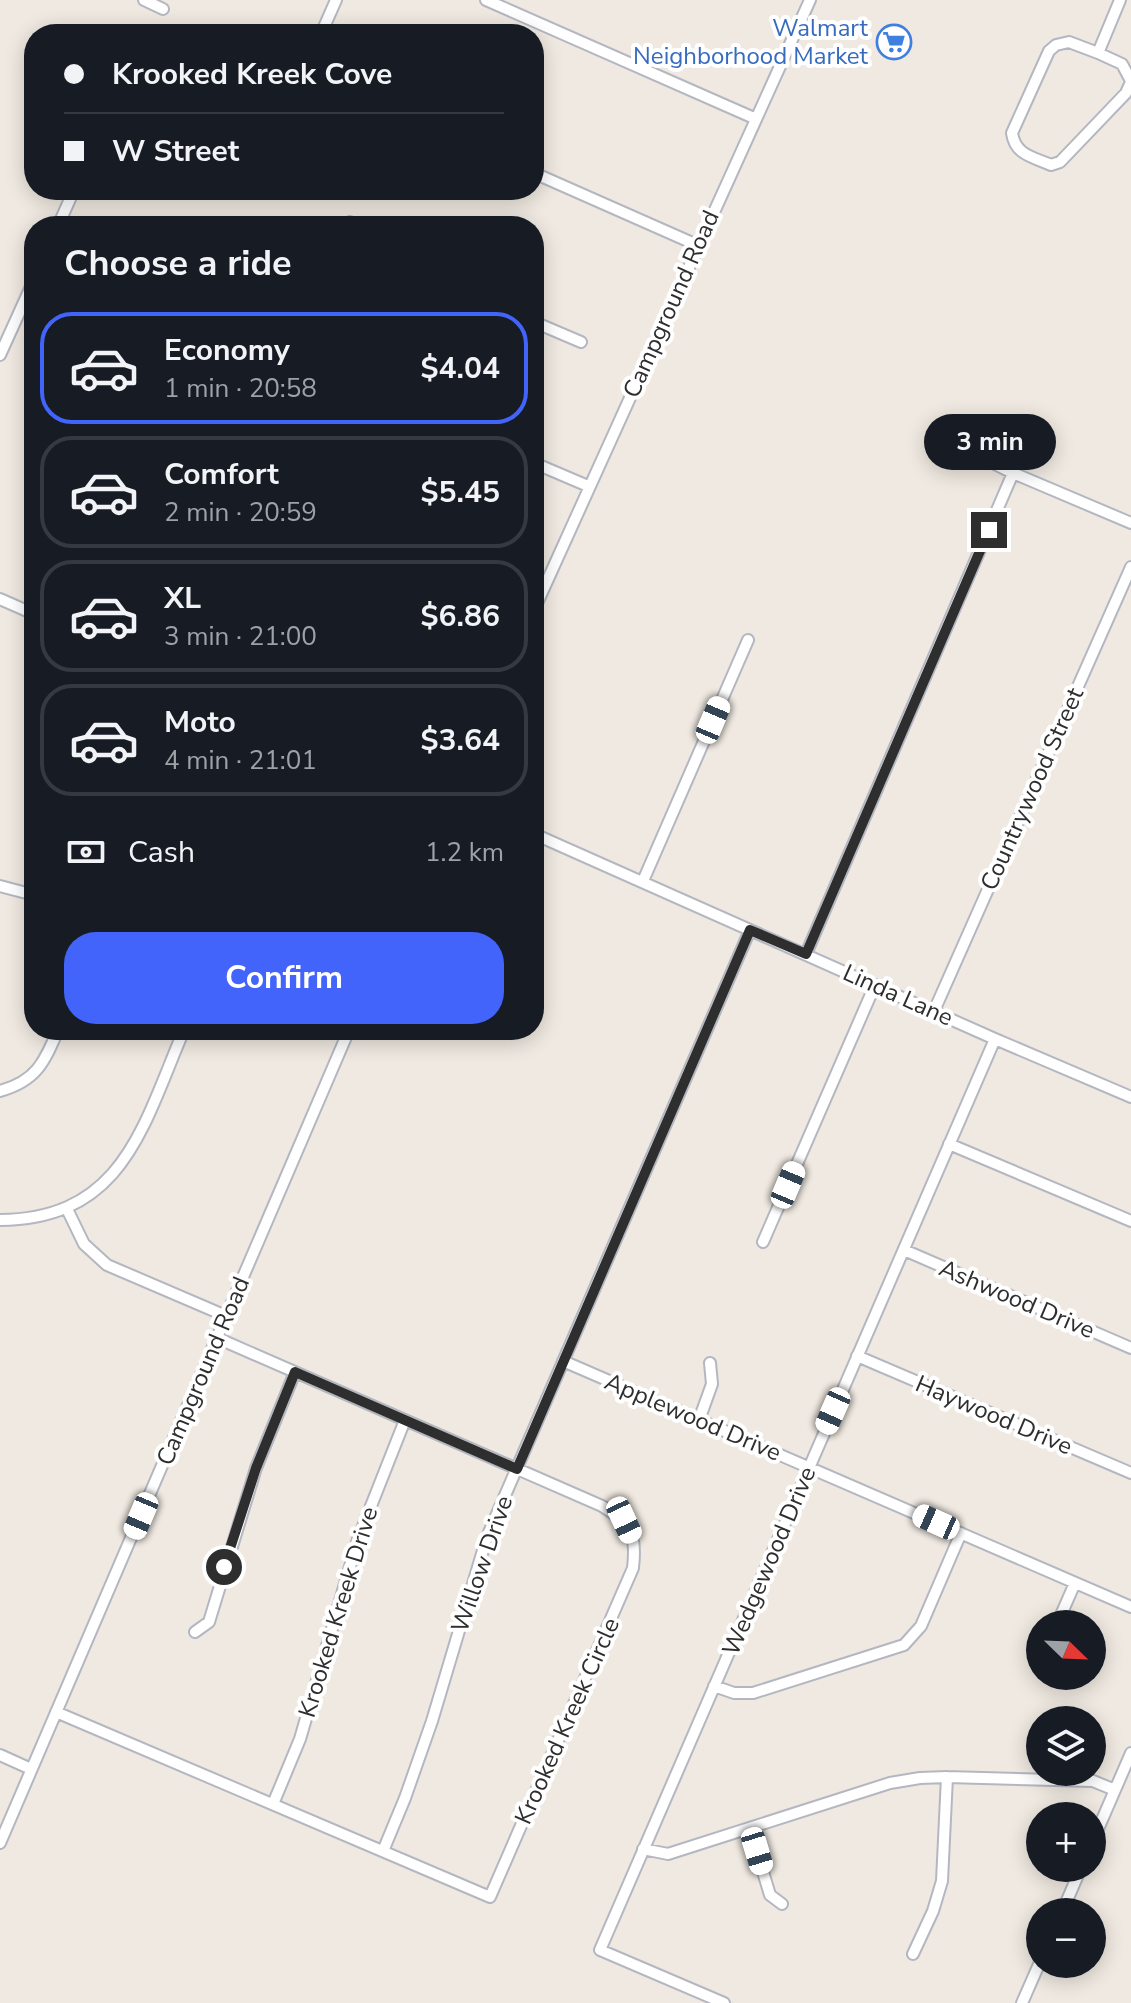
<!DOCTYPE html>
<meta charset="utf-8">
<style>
:root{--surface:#171b24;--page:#242831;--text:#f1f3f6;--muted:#9ea1a6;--line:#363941;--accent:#4264fb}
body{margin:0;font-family:"Nunito Sans",sans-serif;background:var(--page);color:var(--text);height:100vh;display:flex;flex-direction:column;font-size:30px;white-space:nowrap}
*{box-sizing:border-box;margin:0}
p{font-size:26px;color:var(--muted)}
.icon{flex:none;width:44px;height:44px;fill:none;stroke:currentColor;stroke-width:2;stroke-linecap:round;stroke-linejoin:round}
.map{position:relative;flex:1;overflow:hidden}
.panel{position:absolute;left:24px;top:216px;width:520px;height:824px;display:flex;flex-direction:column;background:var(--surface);border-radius:32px;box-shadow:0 4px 20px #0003}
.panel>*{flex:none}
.hud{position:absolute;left:24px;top:24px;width:520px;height:176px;border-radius:32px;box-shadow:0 4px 20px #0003;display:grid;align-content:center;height:176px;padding:0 40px;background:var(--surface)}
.needle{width:52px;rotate:113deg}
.tools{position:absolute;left:1026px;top:1610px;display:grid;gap:16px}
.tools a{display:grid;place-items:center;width:80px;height:80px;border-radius:50%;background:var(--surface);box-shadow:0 4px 20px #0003;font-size:40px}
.end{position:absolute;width:36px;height:36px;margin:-18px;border:10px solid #2e2e2e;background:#fff;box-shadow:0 0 0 4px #fff}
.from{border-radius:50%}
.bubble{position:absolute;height:56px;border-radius:28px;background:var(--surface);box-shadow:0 4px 20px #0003;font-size:26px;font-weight:700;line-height:56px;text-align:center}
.car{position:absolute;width:24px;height:48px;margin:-24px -12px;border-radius:10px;box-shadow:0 0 6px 2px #0007;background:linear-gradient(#fff 24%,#345 0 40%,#fff 0 76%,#345 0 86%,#fff 0)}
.hud b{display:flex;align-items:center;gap:28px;height:76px;font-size:30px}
.hud b+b{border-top:2px solid var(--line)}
.hud i{width:20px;height:20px;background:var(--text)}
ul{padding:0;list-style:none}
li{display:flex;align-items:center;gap:24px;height:112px;margin:0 16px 12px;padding:0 24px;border:4px solid var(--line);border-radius:32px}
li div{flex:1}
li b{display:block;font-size:30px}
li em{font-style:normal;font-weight:700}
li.on{border-color:var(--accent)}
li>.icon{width:72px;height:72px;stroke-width:1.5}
h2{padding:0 40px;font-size:36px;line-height:96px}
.pay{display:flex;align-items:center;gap:20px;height:88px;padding:0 40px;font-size:30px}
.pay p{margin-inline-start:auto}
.action{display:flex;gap:16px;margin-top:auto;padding:16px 40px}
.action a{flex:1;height:92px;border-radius:32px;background:var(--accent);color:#fff;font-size:32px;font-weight:700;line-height:92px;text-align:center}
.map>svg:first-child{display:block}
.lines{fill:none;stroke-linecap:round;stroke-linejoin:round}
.minor-casing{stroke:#b4b7c1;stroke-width:14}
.minor{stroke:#fff;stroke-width:10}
.route{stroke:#2e2e2e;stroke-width:10}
.labels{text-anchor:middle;stroke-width:8;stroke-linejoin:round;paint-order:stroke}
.shop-label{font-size:24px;fill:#366cbe;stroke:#fff;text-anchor:end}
.street-label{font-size:24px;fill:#2e2e2e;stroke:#fff}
</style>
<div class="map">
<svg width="1131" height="2003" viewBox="0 0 1131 2003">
<rect width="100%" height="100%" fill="#efe9e1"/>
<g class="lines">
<g class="minor-casing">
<path id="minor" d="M 144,0 L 163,9
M 486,0 L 754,118
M 321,34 L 336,0
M 1098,53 L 1120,0
M 1131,81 L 1122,64 L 1098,53 L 1069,42 L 1056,45 L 1049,51 L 1012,133 C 1015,155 1033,157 1051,165 L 1060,162 L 1126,93 L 1131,82
M 534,173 L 697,245
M 58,226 L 74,190
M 348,226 L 350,222
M 534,322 L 581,342
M 0,355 L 34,280
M 954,444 L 1013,473 L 1131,523
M 534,463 L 588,486
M 0,599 L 34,614
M 534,610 L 810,0
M 534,834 L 995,1039 L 1131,1097
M 643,881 L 748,640
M 0,886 L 34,895
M 806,954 L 1013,473
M 934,1011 L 1131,567
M 0,1091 C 36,1081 44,1063 58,1030
M 949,1144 L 1131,1221
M 67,1209 L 84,1244 L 107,1265 L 226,1316
M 0,1220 C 124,1219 143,1125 184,1030
M 763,1242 L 875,985
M 904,1250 L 1131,1348
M 857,1356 L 1131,1473
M 563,1361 L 1131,1607
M 699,1420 L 712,1384 L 710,1363
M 1057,1624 L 1075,1583
M 195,1632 L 209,1622 L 256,1468 L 295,1372
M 714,1686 L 734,1693 L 753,1693 L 904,1645 L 921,1626 L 961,1533
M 56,1712 L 490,1897 L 633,1568 C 637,1533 631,1524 602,1506 L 217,1338
M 0,1755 L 31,1769
M 273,1804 L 300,1739 L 358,1539 L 405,1420
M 750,1829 L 770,1895 L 782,1904
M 0,1843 L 349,1030
M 1092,1843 L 1131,1753
M 643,1849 L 668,1854 L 890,1783 L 920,1778 L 947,1777 L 1093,1781 L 1115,1790
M 383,1851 L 405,1798 L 432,1721 L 487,1537 L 750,930
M 1062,1912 L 1081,1868
M 913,1954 L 933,1911 L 942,1881 L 947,1777
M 724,2003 L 600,1950 L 995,1039
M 1022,2003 L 1040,1962"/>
</g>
<use href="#minor" class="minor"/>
</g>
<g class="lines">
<path class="route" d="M 224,1567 L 256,1468 L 295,1372 L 517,1469 L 750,930 L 806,954 L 989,530"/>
</g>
<defs>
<g id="supermarket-ring" transform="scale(1.8)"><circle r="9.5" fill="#fff" stroke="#3f7fe0" stroke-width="1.5"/><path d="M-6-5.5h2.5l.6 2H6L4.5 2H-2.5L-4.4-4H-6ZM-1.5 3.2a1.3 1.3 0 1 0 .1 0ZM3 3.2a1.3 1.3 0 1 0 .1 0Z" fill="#3f7fe0"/></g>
</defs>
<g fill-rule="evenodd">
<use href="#supermarket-ring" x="894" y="42"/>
</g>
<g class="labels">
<g class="shop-label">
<text x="868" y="36">Walmart<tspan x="868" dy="28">Neighborhood Market</tspan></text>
</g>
<g class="street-label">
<text transform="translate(671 304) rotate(-66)" y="8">Campground Road</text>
<text transform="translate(1032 789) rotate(-66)" y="8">Countrywood Street</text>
<text transform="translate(898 995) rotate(24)" y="8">Linda Lane</text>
<text transform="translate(1017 1299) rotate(23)" y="8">Ashwood Drive</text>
<text transform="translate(203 1371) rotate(-67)" y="8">Campground Road</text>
<text transform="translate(994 1415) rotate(23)" y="8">Haywood Drive</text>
<text transform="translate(693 1417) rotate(23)" y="8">Applewood Drive</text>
<text transform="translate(769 1561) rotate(-67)" y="8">Wedgewood Drive</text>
<text transform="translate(482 1564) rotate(-71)" y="8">Willow Drive</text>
<text transform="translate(338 1612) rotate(-73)" y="8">Krooked Kreek Drive</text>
<text transform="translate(567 1721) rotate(-66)" y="8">Krooked Kreek Circle</text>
</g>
</g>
</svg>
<div class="tools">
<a><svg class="needle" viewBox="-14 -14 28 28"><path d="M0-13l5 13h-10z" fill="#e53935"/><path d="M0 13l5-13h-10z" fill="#9ea1a6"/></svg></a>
<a><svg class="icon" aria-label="layers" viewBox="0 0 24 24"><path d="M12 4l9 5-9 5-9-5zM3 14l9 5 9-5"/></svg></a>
<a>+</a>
<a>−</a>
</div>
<i class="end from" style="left:224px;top:1567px"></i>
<i class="end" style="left:989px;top:530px"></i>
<div class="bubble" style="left:924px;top:414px;width:132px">3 min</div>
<i class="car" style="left:713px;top:720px;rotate:23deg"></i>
<i class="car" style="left:788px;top:1185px;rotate:23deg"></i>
<i class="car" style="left:833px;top:1411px;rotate:204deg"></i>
<i class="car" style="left:141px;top:1516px;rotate:203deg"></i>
<i class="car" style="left:624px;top:1520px;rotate:155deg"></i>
<i class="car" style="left:936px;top:1522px;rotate:294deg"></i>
<i class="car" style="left:757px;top:1851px;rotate:163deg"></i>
<div class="hud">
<b><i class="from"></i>Krooked Kreek Cove</b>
<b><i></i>W Street</b>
</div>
<section class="panel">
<h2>Choose a ride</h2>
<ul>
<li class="on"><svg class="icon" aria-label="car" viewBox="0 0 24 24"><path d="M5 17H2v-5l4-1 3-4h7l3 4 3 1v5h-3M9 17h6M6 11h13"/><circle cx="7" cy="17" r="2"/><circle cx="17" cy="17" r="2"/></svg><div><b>Economy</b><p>1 min · 20:58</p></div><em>$4.04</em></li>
<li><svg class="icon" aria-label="car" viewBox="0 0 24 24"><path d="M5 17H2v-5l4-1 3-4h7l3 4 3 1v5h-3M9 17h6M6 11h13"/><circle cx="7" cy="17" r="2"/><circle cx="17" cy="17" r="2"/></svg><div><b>Comfort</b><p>2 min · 20:59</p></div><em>$5.45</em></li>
<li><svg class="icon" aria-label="car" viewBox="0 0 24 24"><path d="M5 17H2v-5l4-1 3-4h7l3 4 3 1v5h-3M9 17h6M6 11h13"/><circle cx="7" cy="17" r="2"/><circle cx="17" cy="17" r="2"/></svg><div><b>XL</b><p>3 min · 21:00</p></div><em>$6.86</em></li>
<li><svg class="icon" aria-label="car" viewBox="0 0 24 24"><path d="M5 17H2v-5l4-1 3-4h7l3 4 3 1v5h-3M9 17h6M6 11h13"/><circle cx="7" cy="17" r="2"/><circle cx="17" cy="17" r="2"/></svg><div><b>Moto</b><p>4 min · 21:01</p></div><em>$3.64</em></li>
</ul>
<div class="pay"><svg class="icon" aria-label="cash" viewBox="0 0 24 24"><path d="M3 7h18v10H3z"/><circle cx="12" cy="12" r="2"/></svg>Cash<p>1.2 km</p></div>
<div class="action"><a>Confirm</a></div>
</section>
</div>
